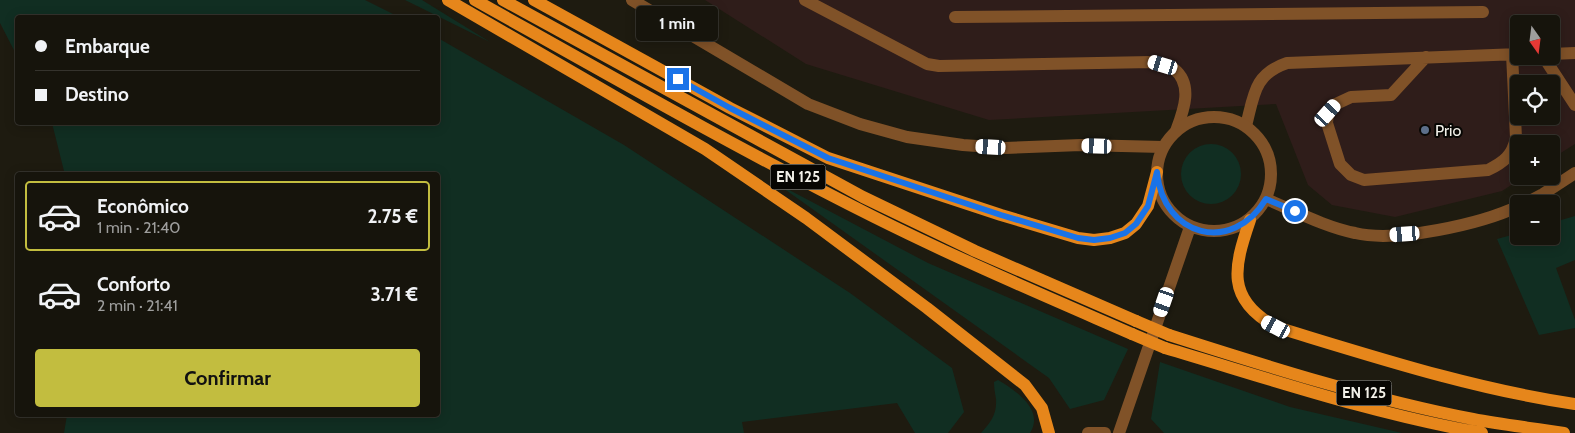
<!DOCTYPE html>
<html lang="pt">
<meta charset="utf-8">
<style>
:root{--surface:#16140c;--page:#1f1d15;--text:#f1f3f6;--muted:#9e9e9d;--line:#35332d;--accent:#c2bd3f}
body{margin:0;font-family:Cabin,sans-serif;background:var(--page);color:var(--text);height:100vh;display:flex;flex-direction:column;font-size:19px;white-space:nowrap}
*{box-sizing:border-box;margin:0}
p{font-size:16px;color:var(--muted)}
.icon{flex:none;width:28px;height:28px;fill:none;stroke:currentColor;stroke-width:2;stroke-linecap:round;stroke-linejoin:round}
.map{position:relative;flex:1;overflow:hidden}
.side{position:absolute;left:15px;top:172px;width:425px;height:245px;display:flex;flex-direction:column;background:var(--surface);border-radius:5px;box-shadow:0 2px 12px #0003,0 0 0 1px var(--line)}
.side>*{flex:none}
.guide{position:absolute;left:15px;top:15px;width:425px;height:110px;border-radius:5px;box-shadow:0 2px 12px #0003,0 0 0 1px var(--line);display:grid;align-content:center;height:110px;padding:0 20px;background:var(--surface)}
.needle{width:32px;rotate:166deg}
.buttons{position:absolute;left:1510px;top:15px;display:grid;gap:10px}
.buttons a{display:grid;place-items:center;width:50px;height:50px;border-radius:5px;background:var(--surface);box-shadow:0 2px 12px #0003,0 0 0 1px var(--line);font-size:25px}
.end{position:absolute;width:22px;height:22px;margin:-11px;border:6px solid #1a73e8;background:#fff;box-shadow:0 0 0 2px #fff}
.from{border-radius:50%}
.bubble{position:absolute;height:35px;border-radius:5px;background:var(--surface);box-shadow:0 2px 12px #0003,0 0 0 1px var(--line);font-size:16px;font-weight:700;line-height:35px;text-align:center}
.car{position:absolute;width:15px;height:30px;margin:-15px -8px;border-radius:6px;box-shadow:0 0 4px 1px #0007;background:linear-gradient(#fff 24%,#345 0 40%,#fff 0 76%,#345 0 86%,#fff 0)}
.guide b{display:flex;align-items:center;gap:18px;height:48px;font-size:19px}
.guide b+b{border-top:1px solid var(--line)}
.guide i{width:12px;height:12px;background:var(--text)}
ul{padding:9px 0 0;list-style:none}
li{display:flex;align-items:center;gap:15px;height:70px;margin:0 10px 8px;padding:0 10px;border:2px solid transparent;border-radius:5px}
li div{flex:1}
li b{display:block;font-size:19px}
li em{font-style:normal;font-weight:700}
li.current{border-color:var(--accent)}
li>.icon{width:45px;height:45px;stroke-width:1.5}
.action{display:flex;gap:10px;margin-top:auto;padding:10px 20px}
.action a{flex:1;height:58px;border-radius:5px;background:var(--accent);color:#111;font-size:20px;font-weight:700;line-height:58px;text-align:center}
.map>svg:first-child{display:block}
.commercial{fill:#2f1d1a;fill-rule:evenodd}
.green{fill:#112e22}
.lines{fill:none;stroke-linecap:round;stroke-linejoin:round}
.service{stroke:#805228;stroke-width:12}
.tertiary{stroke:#805228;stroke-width:12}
.primary{stroke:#e6861b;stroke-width:12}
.primary-bridge{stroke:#e6861b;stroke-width:12}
.route{stroke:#1a73e8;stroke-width:6}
.service-dot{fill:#5c6f8a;stroke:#070603;stroke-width:2}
.labels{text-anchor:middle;stroke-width:4;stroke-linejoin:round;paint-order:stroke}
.shield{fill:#070603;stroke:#acaaa4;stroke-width:1}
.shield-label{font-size:15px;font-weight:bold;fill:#f2f0e9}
.poi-label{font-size:16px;fill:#f2f0e9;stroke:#070603;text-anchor:start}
</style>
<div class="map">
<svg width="1575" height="433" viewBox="0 0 1575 433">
<rect width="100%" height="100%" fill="#1e1b10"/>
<path class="commercial" d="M 705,0 L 1575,0 L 1575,144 L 1551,159 L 1551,144 L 1519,144 L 1519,176 L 1525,176 L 1502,191 L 1395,217 L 1332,205 L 1308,185 L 1276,104 L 989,120 L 806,64 ZM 1519,24 L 1551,24 L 1551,56 L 1519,56 ZM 1519,84 L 1551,84 L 1551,116 L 1519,116 Z"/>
<path class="green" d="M 0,0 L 365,0 L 399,17 L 18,18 L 17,56 L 0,23 Z
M 405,0 L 422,0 L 490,42 Z
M 438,38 L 624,145 L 850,293 L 952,368 L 964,412 L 948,433 L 915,433 L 897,403 L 742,422 L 744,433 L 64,433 L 67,415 L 438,415 L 438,175 L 65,175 L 52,123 L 438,122 Z
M1181 174a30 30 0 1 1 60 0a30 30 0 1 1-60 0Z
M 776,183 L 928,263 L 1128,349 L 1104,400 L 1070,409 L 1049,378 Z
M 1575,216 L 1575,260 L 1556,268 L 1575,320 L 1575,328 L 1539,335 L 1497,239 L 1519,233 L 1519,236 L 1551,236 L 1551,223 Z
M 1160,362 L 1290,407 L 1402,433 L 1164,433 L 1151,419 Z
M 998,380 C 1015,390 1045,410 1030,433 L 981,433 C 991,422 997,414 996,399 C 995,393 994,388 994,382 Z"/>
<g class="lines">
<path class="service" d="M 632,0 L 808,104 L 860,124 L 907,137 L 963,145 L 1005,148 L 1081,145 L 1163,147
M 805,0 L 927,64 L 939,66 L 1152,62 C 1158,64 1169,65 1174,69 C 1194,85 1183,112 1176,131
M 955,17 L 1483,12
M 1551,54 L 1575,53
M 1543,56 L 1575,105
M 1426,57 L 1391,95 L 1351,97 L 1336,104 L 1328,113 L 1327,123 L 1340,164 L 1351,175 L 1364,180 L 1488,170 C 1504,162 1512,156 1516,138 L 1512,54
M 1246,126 C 1254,95 1254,74 1287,63 L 1519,54"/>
<path class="tertiary" d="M1157 174a57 57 0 1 1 114 0a57 57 0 1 1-114 0Z
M 1266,199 C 1295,211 1325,227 1355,233 C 1396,243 1481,224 1519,206
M 1524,204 L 1543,194 L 1575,173
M 1088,433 L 1105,433
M 1119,433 L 1190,227"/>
<path class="primary" d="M 448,0 L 705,149 L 806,218 L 927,308 L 1025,385 L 1042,408 L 1049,433
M 475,0 C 607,74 738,149 874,217 C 958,259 1045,296 1132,334
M 503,0 L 863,197 L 975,251 L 1136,321
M 534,0 L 730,108 L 828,158 L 1001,215 L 1078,238 L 1094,240 L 1110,238 L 1125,233 L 1136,224 L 1148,206 L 1157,172
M 1250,220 C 1234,267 1225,299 1276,327 C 1375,357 1473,389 1575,404
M 1169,335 C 1269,367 1370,399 1473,419 C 1503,425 1534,428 1564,433
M 1165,348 C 1270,379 1373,414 1482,433"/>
<path class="primary-bridge" d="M 1136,321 L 1169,335
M 1132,334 L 1165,348"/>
</g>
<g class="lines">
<path class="route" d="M 678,79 L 730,108 L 828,158 L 1001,215 L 1078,238 L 1094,240 L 1110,238 L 1125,233 L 1136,224 L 1148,206 L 1157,172 C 1163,237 1232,255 1266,199 L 1295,211"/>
</g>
<circle class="service-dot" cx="1425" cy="130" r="5"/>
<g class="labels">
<g class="shield">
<rect x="770.5" y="164.5" width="55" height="25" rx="4"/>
<rect x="1336.5" y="380.5" width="55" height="25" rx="4"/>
</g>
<g class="shield-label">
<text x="798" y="182">EN 125</text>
<text x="1364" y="398">EN 125</text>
</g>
<g class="poi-label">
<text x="1435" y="136">Prio</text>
</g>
</g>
</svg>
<div class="buttons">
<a><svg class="needle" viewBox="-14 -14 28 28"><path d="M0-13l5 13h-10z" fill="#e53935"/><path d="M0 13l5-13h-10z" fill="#9e9e9d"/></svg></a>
<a><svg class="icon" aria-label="locate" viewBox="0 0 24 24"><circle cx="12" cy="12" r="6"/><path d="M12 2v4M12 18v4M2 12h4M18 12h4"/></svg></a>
<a>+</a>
<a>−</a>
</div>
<i class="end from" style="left:1295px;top:211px"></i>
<i class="end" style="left:678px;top:79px"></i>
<div class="bubble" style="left:636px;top:6px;width:82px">1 min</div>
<i class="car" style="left:1163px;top:65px;rotate:287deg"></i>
<i class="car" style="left:1328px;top:113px;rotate:42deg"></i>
<i class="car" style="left:1097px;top:146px;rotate:272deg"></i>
<i class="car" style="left:991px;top:147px;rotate:273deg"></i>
<i class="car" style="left:1405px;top:234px;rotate:266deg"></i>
<i class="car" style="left:1164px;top:302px;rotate:199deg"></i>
<i class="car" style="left:1276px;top:327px;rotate:298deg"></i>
<div class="guide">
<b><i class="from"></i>Embarque</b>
<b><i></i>Destino</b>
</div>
<section class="side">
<ul>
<li class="current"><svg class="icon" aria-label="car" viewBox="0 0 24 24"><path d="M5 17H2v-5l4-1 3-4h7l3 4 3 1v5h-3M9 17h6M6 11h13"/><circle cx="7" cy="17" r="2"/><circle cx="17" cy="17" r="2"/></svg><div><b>Econômico</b><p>1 min · 21:40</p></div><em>2.75 €</em></li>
<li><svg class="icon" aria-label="car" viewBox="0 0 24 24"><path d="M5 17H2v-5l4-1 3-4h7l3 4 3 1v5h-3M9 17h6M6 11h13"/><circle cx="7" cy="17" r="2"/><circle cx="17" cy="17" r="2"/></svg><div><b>Conforto</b><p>2 min · 21:41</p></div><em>3.71 €</em></li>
</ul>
<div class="action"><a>Confirmar</a></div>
</section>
</div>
